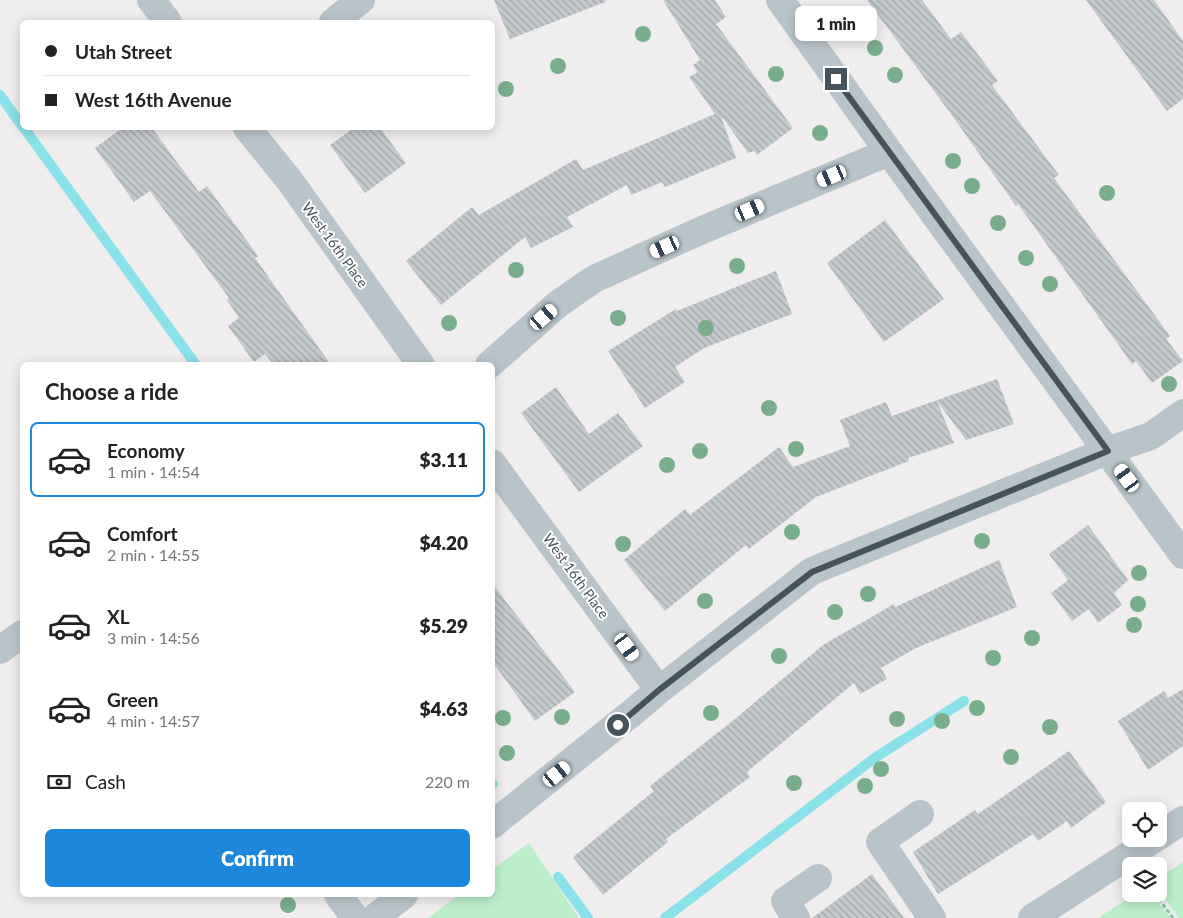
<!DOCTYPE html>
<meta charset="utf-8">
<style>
:root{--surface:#fff;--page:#f6f6f6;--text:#222;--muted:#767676;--line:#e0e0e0;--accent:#1c87db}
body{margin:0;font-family:Lato,sans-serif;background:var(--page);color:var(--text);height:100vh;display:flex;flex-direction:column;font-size:19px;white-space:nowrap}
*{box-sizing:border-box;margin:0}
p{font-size:16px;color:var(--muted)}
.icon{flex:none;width:28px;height:28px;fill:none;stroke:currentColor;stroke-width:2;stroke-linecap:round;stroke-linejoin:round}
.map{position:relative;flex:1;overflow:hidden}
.sheet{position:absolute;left:20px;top:362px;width:475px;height:535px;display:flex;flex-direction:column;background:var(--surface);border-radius:8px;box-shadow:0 2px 12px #0003}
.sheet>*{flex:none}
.banner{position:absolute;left:20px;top:20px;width:475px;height:110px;border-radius:8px;box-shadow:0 2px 12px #0003;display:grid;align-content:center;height:110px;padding:0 25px;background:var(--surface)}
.tools{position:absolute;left:1122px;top:802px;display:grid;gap:10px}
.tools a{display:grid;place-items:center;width:45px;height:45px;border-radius:8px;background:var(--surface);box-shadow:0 2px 12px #0003;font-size:25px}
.end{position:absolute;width:22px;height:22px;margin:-11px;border:6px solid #46535a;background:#fff;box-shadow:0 0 0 2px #fff}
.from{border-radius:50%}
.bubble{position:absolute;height:35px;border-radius:8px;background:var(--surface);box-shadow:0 2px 12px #0003;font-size:16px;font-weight:800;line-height:35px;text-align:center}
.car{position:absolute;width:15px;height:30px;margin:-15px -8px;border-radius:6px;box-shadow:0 0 4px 1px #0007;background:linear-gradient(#fff 24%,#345 0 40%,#fff 0 76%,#345 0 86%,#fff 0)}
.banner b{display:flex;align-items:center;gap:18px;height:48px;font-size:19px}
.banner b+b{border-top:1px solid var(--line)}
.banner i{width:12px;height:12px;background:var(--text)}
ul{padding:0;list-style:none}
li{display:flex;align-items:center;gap:15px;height:75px;margin:0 10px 8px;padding:0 15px;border:2px solid transparent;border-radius:8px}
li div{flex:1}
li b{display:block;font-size:19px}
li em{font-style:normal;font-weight:800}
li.active{border-color:var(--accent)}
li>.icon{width:45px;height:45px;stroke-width:1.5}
h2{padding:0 25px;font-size:22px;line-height:60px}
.pay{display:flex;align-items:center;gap:12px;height:55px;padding:0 25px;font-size:19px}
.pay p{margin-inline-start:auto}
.cta{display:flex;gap:10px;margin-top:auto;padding:10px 25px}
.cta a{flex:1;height:58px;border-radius:8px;background:var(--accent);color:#fff;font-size:20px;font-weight:800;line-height:58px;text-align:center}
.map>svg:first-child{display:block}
.green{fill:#bceec9}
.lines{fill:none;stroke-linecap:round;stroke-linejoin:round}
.stream{stroke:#8ae1ea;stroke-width:10}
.building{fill:url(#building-back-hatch)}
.path{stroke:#75cb96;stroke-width:3;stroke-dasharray:4 2.5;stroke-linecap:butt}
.minor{stroke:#b9c4ca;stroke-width:28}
.tree{fill:#79ae8d}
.route{stroke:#46535a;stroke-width:6}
.labels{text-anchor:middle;stroke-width:4;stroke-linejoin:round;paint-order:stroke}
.street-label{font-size:14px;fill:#46535a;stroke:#fff}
</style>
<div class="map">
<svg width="1183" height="918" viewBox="0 0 1183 918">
<defs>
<pattern id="building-back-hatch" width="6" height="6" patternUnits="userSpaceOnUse" patternTransform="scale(1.25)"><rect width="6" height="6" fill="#c4c9cd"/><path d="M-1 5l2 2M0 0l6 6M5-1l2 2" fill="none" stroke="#a1a6a9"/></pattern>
</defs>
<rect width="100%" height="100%" fill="#f0edee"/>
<path class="green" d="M 529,843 L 579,918 L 428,918 L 458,895 L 492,895 L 493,869 Z
M 1183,862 L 1183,918 L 1179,918 L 1159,891 L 1159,878 Z
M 1135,894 L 1152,894 L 1170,918 L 1098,918 Z"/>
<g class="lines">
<path class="stream" d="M 0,95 L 22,126
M 24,128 L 196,365
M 492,783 L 493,784
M 558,877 L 588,918
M 665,918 L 876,757 L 964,701"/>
</g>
<path class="building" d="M 494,0 L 605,0 L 605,2 L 510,39 Z
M 663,0 L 715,0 L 726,17 L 716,24 L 793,128 L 757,155 L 754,151 L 748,153 L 723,118 L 722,119 L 736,158 L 665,187 L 662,182 L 631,195 L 627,185 L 567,217 L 573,227 L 531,248 L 525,237 L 441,305 L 406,261 L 472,207 L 479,215 L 576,159 L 583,170 L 715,114 L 689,77 L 698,72 L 693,65 L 700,60 Z
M 867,0 L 922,0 L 951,39 L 961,32 L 998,81 L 992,85 L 1059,175 L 1054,178 L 1170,336 L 1166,339 L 1183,361 L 1152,383 L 1136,361 L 1132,364 L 1018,204 L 1016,206 L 951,114 Z
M 1086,0 L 1154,0 L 1183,41 L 1183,99 L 1167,111 Z
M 122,128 L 152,128 L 199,192 L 207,186 L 258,256 L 255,258 L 331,365 L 274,365 L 265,354 L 254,362 L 228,326 L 239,318 L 227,300 L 229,298 L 150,191 L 134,202 L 95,148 Z
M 354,128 L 380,128 L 406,163 L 365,193 L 330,145 Z
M 885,220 L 944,299 L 884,342 L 827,263 Z
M 776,271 L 792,314 L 704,348 L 675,367 L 685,382 L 645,408 L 608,351 L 676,309 L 677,311 Z
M 997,379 L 1014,424 L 966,440 L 937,401 L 954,443 L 908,458 L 909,461 L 816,497 L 749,549 L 746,545 L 665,611 L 624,560 L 685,509 L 690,515 L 779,447 L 793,467 L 850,446 L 840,420 L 886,402 L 892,416 Z
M 556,387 L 589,434 L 618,413 L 643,446 L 579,492 L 521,413 Z
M 1088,525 L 1128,580 L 1114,593 L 1122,605 L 1098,623 L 1089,609 L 1072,621 L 1051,593 L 1068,580 L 1049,554 Z
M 999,560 L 1017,607 L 916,648 L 881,668 L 887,679 L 860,694 L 854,683 L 747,772 L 750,777 L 666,839 L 668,842 L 603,895 L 573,857 L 654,791 L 650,786 L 735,719 L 823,645 L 894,604 L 895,607 Z
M 492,583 L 575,692 L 535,721 L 492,661 Z
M 1183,689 L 1183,746 L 1148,770 L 1118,721 L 1164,691 L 1168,698 Z
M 1069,751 L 1106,802 L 1071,828 L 1067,821 L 1038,841 L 1033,834 L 938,894 L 913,852 L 975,810 L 978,814 Z
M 872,874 L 904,918 L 812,918 Z"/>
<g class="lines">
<path class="path" d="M 1155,894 L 1173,918"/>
<path class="minor" d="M 151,0 L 168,22
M 780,0 L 889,152 L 1183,555
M 333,22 L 361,0
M 247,128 L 290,181 L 421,365
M 489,365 L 558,304 L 594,279 L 700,231 L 889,152
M 492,463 L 659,690
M 0,650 L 22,634
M 920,814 L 880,842 L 932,918
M 492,825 L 633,712 L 659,690 L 812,571 L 1107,451 L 1151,436 L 1183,413
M 1159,836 L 1183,820
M 338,895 L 355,918
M 374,918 L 404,895
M 796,918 L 785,901 L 818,878
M 1032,918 L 1154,839"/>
</g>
<g class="tree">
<circle cx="643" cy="34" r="8"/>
<circle cx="875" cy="48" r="8"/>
<circle cx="558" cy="66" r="8"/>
<circle cx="776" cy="74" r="8"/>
<circle cx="895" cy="75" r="8"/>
<circle cx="506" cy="89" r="8"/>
<circle cx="820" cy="133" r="8"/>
<circle cx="953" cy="161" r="8"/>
<circle cx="972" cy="186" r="8"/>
<circle cx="1107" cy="193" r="8"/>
<circle cx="998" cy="223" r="8"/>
<circle cx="1026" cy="258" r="8"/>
<circle cx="737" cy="266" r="8"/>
<circle cx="516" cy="270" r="8"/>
<circle cx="1050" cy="284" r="8"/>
<circle cx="618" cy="318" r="8"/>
<circle cx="449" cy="323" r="8"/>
<circle cx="706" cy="328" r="8"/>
<circle cx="1169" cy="384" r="8"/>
<circle cx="769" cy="408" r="8"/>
<circle cx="796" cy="449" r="8"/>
<circle cx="700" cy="451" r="8"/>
<circle cx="667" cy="465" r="8"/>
<circle cx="792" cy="532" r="8"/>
<circle cx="982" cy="541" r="8"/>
<circle cx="623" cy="544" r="8"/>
<circle cx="1139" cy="573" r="8"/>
<circle cx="868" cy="594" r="8"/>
<circle cx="705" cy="601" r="8"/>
<circle cx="1138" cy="604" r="8"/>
<circle cx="835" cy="612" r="8"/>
<circle cx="1134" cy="625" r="8"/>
<circle cx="1032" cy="638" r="8"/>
<circle cx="779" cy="656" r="8"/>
<circle cx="993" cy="658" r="8"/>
<circle cx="977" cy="708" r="8"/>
<circle cx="711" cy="713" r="8"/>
<circle cx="562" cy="717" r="8"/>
<circle cx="503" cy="718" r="8"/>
<circle cx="897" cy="719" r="8"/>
<circle cx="942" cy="721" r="8"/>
<circle cx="1050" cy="727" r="8"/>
<circle cx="507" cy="753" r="8"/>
<circle cx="1011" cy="757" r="8"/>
<circle cx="881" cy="769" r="8"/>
<circle cx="794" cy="783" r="8"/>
<circle cx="865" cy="786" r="8"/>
<circle cx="288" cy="905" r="8"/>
</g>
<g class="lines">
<path class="route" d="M 618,725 L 659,690 L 812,572 L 1108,451 L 836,79"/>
</g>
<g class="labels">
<g class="street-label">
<text transform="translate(335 245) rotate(54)" y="5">West 16th Place</text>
<text transform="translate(576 576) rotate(54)" y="5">West 16th Place</text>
</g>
</g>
</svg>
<div class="tools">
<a><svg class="icon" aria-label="locate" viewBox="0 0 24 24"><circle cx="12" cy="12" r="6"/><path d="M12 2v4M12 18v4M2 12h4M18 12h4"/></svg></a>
<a><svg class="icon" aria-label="layers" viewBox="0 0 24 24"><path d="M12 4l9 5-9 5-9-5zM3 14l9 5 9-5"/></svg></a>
</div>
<i class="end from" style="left:618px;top:725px"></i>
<i class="end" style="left:836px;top:79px"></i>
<div class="bubble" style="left:795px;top:6px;width:82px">1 min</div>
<i class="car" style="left:832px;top:176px;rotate:247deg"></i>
<i class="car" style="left:750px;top:210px;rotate:67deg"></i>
<i class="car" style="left:665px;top:247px;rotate:246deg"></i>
<i class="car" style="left:544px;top:317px;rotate:49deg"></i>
<i class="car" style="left:1127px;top:478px;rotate:324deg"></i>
<i class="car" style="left:627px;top:647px;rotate:144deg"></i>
<i class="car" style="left:557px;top:774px;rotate:51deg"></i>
<div class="banner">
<b><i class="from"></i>Utah Street</b>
<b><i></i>West 16th Avenue</b>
</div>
<section class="sheet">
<h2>Choose a ride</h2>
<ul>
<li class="active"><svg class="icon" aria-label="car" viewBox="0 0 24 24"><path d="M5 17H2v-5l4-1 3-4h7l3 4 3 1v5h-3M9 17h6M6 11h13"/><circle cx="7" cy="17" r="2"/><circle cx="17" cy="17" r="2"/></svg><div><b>Economy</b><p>1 min · 14:54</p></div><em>$3.11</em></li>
<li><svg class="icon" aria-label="car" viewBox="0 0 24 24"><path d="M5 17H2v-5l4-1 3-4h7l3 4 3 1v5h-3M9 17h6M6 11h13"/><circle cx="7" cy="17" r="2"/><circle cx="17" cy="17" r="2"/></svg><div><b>Comfort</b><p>2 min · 14:55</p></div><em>$4.20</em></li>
<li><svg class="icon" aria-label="car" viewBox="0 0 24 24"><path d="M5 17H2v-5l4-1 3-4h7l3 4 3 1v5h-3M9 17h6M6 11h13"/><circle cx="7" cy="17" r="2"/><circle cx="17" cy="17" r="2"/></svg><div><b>XL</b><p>3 min · 14:56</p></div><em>$5.29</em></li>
<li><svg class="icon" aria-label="car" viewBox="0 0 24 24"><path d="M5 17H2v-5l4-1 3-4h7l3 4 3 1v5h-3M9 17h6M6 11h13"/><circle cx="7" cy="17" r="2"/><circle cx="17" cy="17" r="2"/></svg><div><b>Green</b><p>4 min · 14:57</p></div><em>$4.63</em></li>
</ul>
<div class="pay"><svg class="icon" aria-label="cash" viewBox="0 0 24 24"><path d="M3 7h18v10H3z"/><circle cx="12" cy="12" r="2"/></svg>Cash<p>220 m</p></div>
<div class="cta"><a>Confirm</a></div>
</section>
</div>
